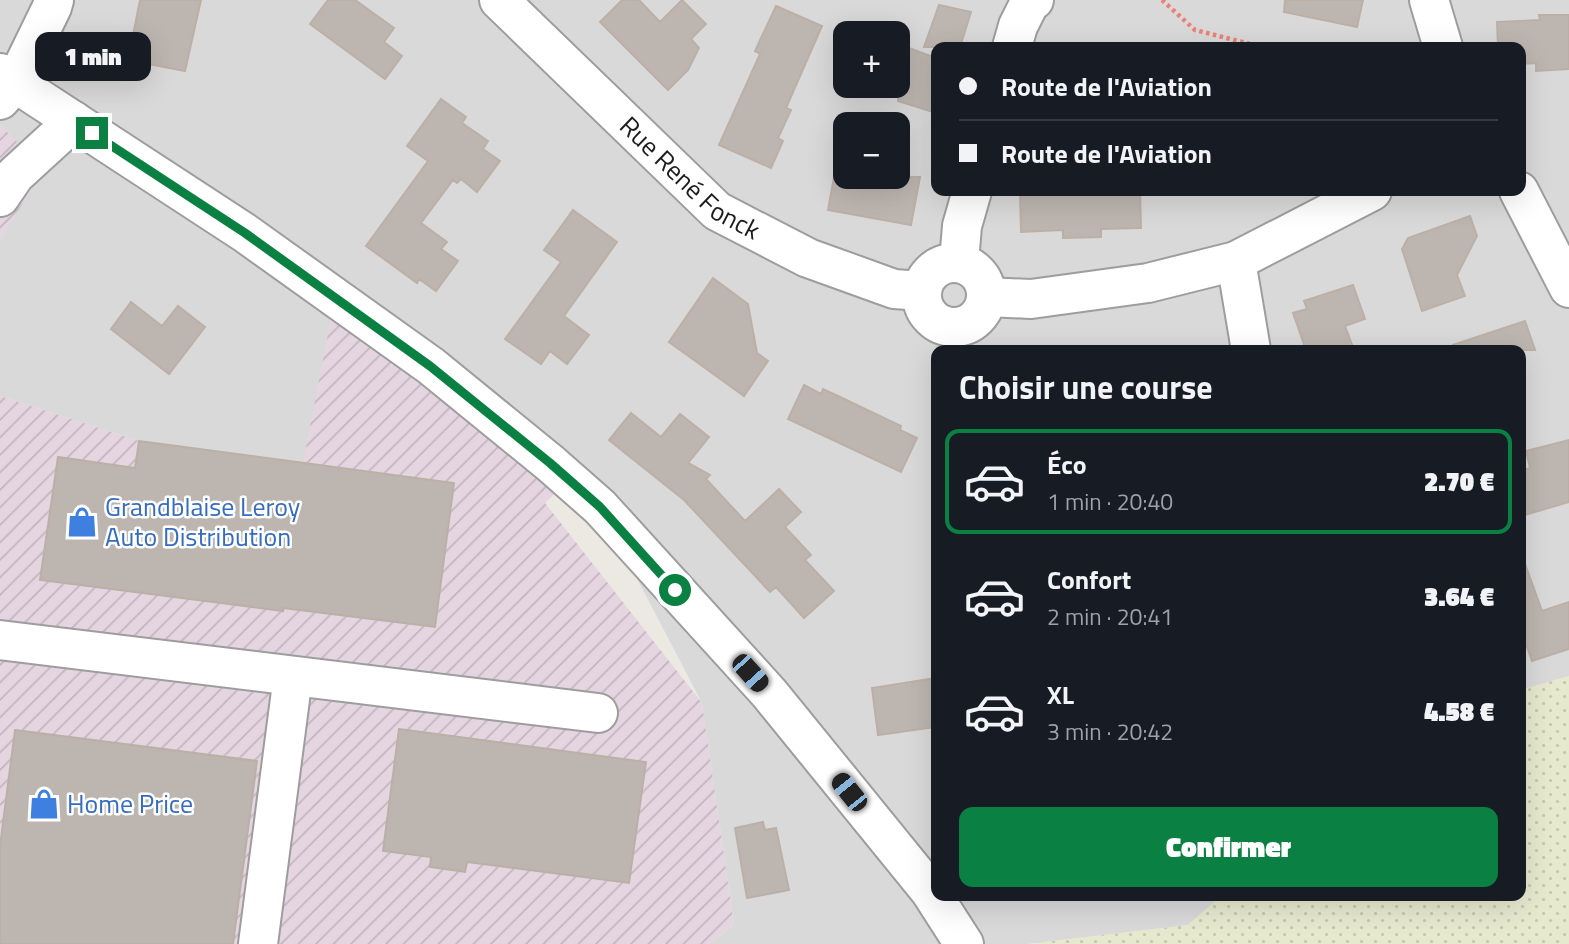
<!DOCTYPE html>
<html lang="fr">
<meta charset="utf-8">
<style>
:root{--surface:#171b24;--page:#242831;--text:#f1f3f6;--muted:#9ea1a6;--line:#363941;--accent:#0b8043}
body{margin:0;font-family:"Titillium Web",sans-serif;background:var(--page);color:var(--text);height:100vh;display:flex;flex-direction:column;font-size:26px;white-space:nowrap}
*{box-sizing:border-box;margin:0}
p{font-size:23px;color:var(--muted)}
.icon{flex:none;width:38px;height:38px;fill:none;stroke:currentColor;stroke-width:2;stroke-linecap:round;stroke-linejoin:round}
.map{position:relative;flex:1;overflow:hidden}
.side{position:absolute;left:931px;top:345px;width:595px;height:556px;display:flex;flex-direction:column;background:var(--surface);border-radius:14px;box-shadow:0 7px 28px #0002}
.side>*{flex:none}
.hud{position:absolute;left:931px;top:42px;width:595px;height:154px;border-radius:14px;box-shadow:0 7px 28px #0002;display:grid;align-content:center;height:154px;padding:0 28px;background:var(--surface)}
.fabs{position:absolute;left:833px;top:21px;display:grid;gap:14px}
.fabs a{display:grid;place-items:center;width:77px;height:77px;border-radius:14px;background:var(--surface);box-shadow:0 7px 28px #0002;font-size:35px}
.end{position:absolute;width:32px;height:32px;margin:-16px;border:9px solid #0b8043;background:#fff;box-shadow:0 0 0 4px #fff}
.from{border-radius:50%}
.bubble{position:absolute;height:49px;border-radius:14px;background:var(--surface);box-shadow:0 7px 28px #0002;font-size:23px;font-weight:800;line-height:49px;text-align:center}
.car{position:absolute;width:21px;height:42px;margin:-21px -10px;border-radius:9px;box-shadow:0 0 5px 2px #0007;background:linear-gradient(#222 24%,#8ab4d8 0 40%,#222 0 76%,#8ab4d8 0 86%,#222 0)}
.hud b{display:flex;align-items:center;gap:24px;height:66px;font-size:26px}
.hud b+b{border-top:2px solid var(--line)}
.hud i{width:18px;height:18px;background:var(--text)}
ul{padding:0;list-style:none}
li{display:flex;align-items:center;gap:21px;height:105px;margin:0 14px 10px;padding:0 14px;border:4px solid transparent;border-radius:14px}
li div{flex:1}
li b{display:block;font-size:26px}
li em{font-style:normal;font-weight:800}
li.selected{border-color:var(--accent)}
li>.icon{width:63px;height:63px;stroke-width:1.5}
h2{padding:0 28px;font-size:32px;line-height:84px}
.primary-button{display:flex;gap:14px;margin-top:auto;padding:14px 28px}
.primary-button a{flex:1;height:80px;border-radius:14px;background:var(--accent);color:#fff;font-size:28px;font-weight:800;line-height:80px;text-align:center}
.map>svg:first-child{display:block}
.residential{fill:#dad9d9;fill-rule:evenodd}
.industrial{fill:url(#industrial-furrows)}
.farmland{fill:url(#farmland-dots)}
.building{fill:#bcb5b0;stroke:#bcb0a6;stroke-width:2}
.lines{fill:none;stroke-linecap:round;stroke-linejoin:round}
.minor-casing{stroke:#9d9d9d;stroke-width:42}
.path{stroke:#ea8275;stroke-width:4.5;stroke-dasharray:3.5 3.5;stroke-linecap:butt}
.minor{stroke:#fff;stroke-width:38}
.route{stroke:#0b8043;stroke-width:9}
.labels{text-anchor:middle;stroke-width:5;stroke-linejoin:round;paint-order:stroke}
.street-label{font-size:26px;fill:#1c1c1c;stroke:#fff}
.shop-label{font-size:26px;fill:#366cbe;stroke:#fff;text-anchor:start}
</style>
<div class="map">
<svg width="1569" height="944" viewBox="0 0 1569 944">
<defs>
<pattern id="industrial-furrows" width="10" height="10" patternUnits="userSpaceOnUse" patternTransform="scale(1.75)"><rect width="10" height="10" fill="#e4d5e1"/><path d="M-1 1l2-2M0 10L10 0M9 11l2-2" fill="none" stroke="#c3b6c0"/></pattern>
<pattern id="farmland-dots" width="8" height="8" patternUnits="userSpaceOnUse" patternTransform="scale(1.75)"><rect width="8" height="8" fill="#e7e9cf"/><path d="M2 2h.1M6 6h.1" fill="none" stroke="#c6c7b1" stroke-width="1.8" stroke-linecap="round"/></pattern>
</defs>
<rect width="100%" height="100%" fill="#ece9e2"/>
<path class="residential" d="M 0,0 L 1569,0 L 1569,676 L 1521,690 L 1521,350 L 936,350 L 936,896 L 1221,896 L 1188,925 L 1028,944 L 709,944 L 734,925 L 702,703 L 577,464 L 333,309 L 304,463 L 139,441 L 0,396 L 0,239 L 44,169 L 0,125 ZM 845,33 L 898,33 L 898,86 L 845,86 ZM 936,47 L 1521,47 L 1521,191 L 936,191 ZM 845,124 L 898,124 L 898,177 L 845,177 Z"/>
<path class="industrial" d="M 0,125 L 45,169 L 0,239 Z
M 333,308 L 562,486 L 545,503 L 702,703 L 734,925 L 709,944 L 0,944 L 0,396 L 139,441 L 303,463 Z"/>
<path class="farmland" d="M 1569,676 L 1569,944 L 1028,944 L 1188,925 L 1221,896 L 1521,896 L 1521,690 Z"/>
<path class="building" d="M 140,0 L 201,0 L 185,71 L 128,60 Z
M 328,0 L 355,0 L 394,28 L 384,42 L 402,56 L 385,79 L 310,24 Z
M 622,0 L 639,0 L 660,22 L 682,0 L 706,24 L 691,39 L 699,48 L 688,70 L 668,90 L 600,22 Z
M 1285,0 L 1363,0 L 1357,27 L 1284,12 Z
M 939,5 L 971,12 L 960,47 L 924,47 Z
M 776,6 L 822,26 L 786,108 L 791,110 L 778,138 L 783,141 L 771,168 L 719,145 L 760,54 L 755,51 Z
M 1539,15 L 1569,15 L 1569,69 L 1536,71 L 1536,63 L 1521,64 L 1521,47 L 1498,47 L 1497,22 L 1540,20 Z
M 898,44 L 936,58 L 936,113 L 898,101 Z
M 441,99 L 466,117 L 462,123 L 488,141 L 483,149 L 500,161 L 477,192 L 461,179 L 457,183 L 453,180 L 421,223 L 447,242 L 441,249 L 458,261 L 436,291 L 419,279 L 417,283 L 366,246 L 428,161 L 407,146 Z
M 834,177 L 920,177 L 911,225 L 828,210 Z
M 1020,191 L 1140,191 L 1141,228 L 1101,229 L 1101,237 L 1063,238 L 1063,230 L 1021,232 Z
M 573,210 L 617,242 L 564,316 L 589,335 L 567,364 L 550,351 L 541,364 L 505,339 L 561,262 L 544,250 Z
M 1470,216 L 1477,236 L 1457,275 L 1465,296 L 1422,311 L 1402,249 L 1408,238 Z
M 713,278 L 748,304 L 757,353 L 768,361 L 744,396 L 669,342 Z
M 1353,285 L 1365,319 L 1345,326 L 1354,350 L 1306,350 L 1293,313 L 1307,309 L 1304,301 Z
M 131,302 L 162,326 L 178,306 L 205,327 L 169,374 L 111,329 Z
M 1525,321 L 1535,350 L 1454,350 L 1453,345 Z
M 804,385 L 821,394 L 823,389 L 838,396 L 901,426 L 900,430 L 917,438 L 901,472 L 788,419 Z
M 631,413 L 661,437 L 680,414 L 709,437 L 688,463 L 710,475 L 706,479 L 745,521 L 779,489 L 801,512 L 785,527 L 811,555 L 805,560 L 834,591 L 804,618 L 776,587 L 770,592 L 684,500 L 609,440 Z
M 1569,440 L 1569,502 L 1521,516 L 1521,471 L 1530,468 L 1526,451 Z
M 139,441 L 454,483 L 435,627 L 283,608 L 283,611 L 40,580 L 58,457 L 135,468 Z
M 1524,561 L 1542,611 L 1569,602 L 1569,649 L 1532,661 L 1521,630 L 1521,562 Z
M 936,678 L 936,727 L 878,735 L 872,688 Z
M 399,729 L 646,762 L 629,883 L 467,862 L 465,872 L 430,867 L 431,857 L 383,851 Z
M 15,730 L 257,761 L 233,944 L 0,944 L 0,846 Z
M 763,822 L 765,830 L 776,828 L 789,890 L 747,898 L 735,828 Z"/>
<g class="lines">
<g class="minor-casing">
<g id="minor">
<path id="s1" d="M 499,0 L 717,211 L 808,258 L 894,289 L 922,291"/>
<path d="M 1429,0 L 1443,47"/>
<path d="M 1012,47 L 1018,26 L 1030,2 L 1034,0"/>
<path d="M 0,73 L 245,233 L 431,366 L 550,463 L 600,507 L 769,693 L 930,891 L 964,944"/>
<path d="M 0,100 L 15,83 L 52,7 L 54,0"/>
<path d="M 1519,191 L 1569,288"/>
<path d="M 0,197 L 15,175 L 74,121"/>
<path d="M 1236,261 L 1251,350"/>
<path d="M 959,262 L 962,226 L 972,191"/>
<circle cx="954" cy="295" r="32"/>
<path d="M 987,297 L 1031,299 L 1148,283 L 1236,261 L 1372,191"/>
<path d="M 0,640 L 598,713"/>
<path d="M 258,944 L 293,676"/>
</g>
</g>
<path class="path" d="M 1162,0 L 1195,30 L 1262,47"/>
<use href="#minor" class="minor"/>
</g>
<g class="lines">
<path class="route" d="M 92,133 L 245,233 L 430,366 L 550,463 L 600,507 L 675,590"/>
</g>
<defs>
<g id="shop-bare" transform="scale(2.415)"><path d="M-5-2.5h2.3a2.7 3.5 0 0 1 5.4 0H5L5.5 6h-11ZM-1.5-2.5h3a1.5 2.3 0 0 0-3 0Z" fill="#3f7fe0" stroke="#fff" stroke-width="2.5" paint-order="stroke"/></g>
</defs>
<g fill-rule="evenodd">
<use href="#shop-bare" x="82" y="522"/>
<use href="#shop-bare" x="44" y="804"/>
</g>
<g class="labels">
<g class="street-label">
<text dy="9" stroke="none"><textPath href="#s1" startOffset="262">Rue René Fonck</textPath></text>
</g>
<g class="shop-label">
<text x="105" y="516">Grandblaise Leroy<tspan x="105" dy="30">Auto Distribution</tspan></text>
<text x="67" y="813">Home Price</text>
</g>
</g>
</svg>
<div class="fabs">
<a>+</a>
<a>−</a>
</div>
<i class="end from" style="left:675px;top:590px"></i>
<i class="end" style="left:92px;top:133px"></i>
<div class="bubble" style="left:35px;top:32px;width:116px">1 min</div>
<i class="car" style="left:750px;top:673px;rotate:138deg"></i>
<i class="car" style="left:849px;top:792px;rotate:321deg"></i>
<div class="hud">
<b><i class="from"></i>Route de l'Aviation</b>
<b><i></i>Route de l'Aviation</b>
</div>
<section class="side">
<h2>Choisir une course</h2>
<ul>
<li class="selected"><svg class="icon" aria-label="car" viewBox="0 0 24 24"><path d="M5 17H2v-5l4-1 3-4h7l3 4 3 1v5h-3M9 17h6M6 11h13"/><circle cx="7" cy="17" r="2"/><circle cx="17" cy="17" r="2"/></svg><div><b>Éco</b><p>1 min · 20:40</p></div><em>2.70 €</em></li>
<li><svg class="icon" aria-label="car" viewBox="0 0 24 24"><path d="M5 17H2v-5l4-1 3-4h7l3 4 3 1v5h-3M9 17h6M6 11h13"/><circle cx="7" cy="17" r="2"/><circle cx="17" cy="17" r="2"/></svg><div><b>Confort</b><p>2 min · 20:41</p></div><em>3.64 €</em></li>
<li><svg class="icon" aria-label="car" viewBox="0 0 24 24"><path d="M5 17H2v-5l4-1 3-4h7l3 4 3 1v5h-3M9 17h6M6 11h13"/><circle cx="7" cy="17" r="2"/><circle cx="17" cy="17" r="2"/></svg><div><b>XL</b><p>3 min · 20:42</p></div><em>4.58 €</em></li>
</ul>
<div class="primary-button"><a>Confirmer</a></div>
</section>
</div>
